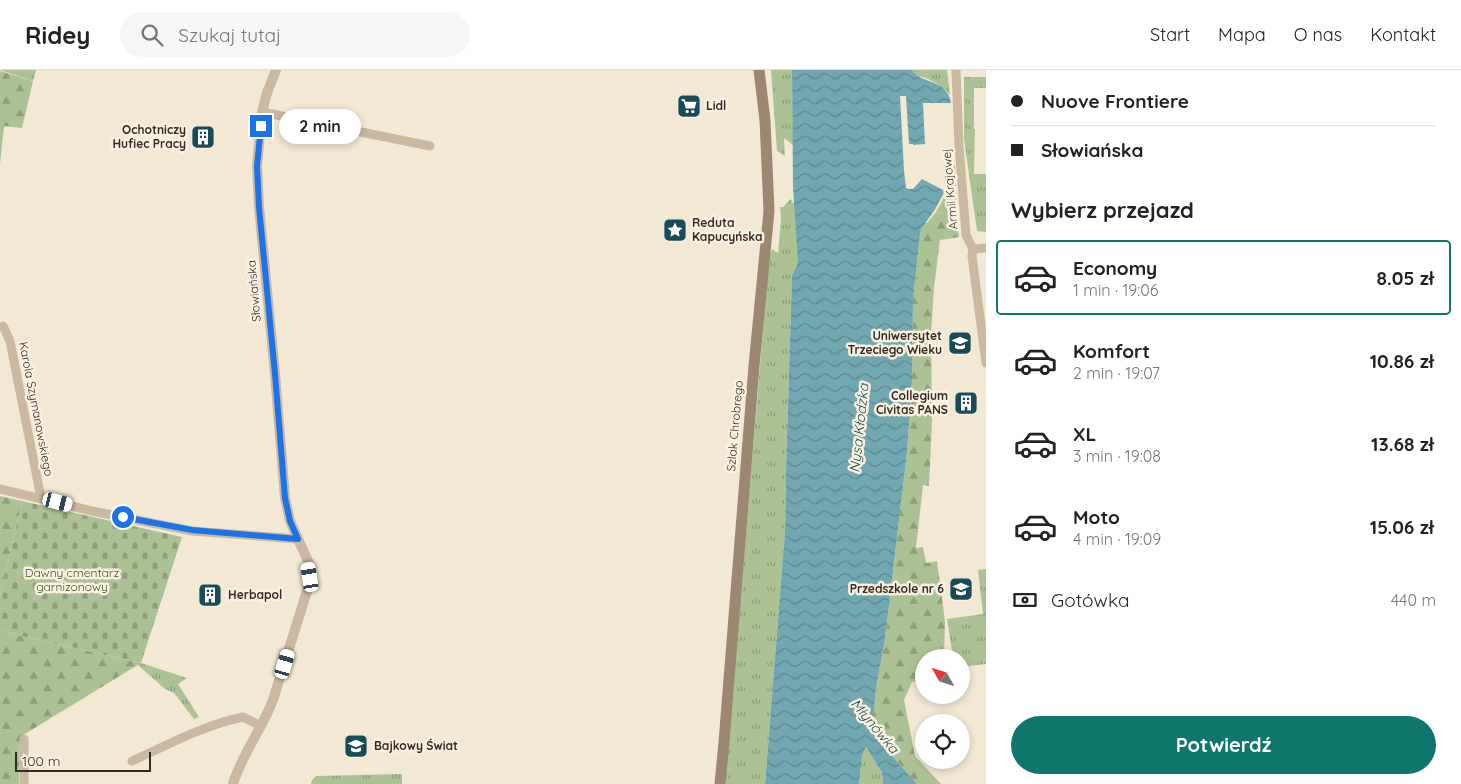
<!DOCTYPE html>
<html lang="pl">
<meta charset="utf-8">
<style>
:root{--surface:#fff;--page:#f6f6f6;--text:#222;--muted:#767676;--line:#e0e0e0;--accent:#0f766e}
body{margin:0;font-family:Quicksand,sans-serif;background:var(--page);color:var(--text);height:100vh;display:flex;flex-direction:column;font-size:19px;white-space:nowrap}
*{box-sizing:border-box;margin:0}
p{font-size:16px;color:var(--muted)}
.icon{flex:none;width:28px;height:28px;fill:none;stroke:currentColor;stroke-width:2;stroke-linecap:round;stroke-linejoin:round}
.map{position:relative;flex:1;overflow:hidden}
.details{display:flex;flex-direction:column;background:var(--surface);width:475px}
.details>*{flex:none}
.guide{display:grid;align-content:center;height:110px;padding:0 25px;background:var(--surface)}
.needle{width:32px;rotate:309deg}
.controls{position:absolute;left:915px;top:579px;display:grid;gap:10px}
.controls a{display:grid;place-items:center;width:55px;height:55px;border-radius:50%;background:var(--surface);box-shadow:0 2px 8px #0003;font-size:25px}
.scale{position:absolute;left:15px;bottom:12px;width:136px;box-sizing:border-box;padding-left:5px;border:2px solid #342b24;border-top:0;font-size:14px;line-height:18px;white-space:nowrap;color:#342b24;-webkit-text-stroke:4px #faf1e0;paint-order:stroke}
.end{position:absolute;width:22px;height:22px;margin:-11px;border:6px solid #1a73e8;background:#fff;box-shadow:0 0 0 2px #fff}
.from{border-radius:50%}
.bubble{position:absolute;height:35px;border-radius:18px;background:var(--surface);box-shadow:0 2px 8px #0003;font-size:16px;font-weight:700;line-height:35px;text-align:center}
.car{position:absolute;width:15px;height:30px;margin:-15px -8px;border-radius:6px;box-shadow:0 0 4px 1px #0007;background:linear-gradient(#fff 24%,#345 0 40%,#fff 0 76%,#345 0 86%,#fff 0)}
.guide b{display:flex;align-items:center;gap:18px;height:48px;font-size:19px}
.guide b+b{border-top:1px solid var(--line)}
.guide i{width:12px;height:12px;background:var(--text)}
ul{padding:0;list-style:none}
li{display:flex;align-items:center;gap:15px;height:75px;margin:0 10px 8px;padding:0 15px;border:2px solid transparent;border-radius:5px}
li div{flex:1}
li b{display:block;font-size:19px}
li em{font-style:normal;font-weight:700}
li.active{border-color:var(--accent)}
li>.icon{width:45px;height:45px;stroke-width:1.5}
h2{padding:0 25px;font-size:22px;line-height:60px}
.pay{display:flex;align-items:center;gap:12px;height:55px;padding:0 25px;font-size:19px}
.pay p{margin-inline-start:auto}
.button{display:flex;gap:10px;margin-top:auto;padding:10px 25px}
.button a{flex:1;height:58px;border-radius:30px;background:var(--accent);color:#fff;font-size:20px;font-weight:700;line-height:58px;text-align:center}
header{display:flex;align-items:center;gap:30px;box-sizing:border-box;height:70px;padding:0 25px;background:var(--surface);border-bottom:1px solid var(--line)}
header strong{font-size:24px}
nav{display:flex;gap:28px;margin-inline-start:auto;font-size:18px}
.search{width:350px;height:45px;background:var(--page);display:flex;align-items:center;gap:12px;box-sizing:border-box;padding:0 18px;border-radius:28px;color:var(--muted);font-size:19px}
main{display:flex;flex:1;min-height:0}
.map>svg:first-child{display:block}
.grass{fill:url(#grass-tufts)}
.forest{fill:url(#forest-firs)}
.cemetery{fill:url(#cemetery-stones)}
.water{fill:url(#water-waves)}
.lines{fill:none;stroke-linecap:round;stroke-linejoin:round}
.minor{stroke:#cab8a0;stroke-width:9}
.tertiary{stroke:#cab8a0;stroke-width:10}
.secondary{stroke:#9e8771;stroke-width:11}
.route{stroke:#1a73e8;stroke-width:6}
.labels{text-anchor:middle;stroke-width:5;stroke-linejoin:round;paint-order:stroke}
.poi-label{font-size:12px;font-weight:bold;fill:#342b24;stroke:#faf1e0;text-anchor:start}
.street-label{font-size:12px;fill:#342b24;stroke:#faf1e0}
.park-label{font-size:12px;fill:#3d5326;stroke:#faf1e0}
.water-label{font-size:14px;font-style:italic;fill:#174b57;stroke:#faf1e0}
</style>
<header>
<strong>Ridey</strong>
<div class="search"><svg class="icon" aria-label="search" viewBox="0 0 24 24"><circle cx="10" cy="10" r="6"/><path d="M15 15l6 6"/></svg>Szukaj tutaj</div>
<nav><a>Start</a><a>Mapa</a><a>O nas</a><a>Kontakt</a></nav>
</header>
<main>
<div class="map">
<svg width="986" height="714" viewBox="0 0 986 714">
<defs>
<pattern id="grass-tufts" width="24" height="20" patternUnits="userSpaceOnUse" patternTransform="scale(1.25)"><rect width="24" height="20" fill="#adc294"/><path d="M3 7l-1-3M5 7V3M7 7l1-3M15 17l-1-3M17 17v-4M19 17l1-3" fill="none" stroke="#8e9e79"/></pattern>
<pattern id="forest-firs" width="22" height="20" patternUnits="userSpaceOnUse" patternTransform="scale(1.25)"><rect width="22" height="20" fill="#adc294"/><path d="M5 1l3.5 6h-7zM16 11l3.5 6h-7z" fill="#8e9e79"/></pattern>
<pattern id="cemetery-stones" width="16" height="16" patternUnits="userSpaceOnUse" patternTransform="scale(1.25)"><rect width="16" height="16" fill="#adc294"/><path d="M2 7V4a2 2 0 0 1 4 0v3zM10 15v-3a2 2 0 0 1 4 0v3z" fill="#8e9e79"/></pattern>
<pattern id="water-waves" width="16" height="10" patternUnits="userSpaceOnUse" patternTransform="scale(1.25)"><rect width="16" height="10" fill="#71a7b1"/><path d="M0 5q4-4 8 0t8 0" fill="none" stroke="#5e8890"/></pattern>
</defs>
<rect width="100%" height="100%" fill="#f2e8d4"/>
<path class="grass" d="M 0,0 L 36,0 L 33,11 Z
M 771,0 L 792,0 L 793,75 L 784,68 L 785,86 L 777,81 Z
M 912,0 L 947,0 L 950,25 C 943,17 935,12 926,8 C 919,6 916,6 912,0 Z
M 964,7 L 986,7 L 986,18 L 974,18 L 974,59 L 975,59 L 974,104 L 986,104 L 986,162 L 977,161 L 964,69 Z
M 953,94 L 955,96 L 957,145 L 936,142 C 945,127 952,112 953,94 Z
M 791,129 L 793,133 L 795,132 L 798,193 L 792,205 L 786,400 L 785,462 L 765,714 L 725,714 L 769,187 L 772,179 L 778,183 L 781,149 L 780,137 L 783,137 Z
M 986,499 L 986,594 L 961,597 L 961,588 L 953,587 L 947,549 L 983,544 L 978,500 Z
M 141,593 L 187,608 L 178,614 L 199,647 L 194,649 L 174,623 L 165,619 L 138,595 Z
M 866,677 L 882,703 L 883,714 L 859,714 L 862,686 Z
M 402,704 L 402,714 L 311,714 L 312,710 L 316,706 Z"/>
<path class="forest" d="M 0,1 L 33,11 L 22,58 L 4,56 L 0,94 Z
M 936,142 L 957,145 L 959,167 L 940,170 L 934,218 L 931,264 L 932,351 L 929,416 L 923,415 L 916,478 L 923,477 L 926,493 L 937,491 L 945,551 L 944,587 L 924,588 L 924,612 L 912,612 L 904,630 L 915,686 L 941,714 L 917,714 L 893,687 L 875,654 L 873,652 L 876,618 L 885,569 L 907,382 L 912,311 L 913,230 L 920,164 L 921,159 L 925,152 L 927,153 Z
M 0,426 L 22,431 L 0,527 Z
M 0,561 L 141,593 L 20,667 L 19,714 L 0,714 Z"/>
<path class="cemetery" d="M 22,431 L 182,467 L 141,593 L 0,561 L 0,527 Z"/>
<path class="water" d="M 792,0 L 912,0 C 922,15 947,8 951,33 L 923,33 L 925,74 L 913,75 L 913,74 L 909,74 L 906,26 L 900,26 L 904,101 L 906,118 L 909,119 L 913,119 L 922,109 L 945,121 L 934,141 L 921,159 L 920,164 L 913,230 L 912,311 L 907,382 L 885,569 L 876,618 L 873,652 L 893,687 L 917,714 L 883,714 L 882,703 L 866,677 L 862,686 L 859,714 L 765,714 L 785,462 L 786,400 L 792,205 L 798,193 L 793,117 Z"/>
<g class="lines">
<path class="minor" d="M 956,0 L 959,76 L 966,165 L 973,179 L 972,186 L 986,293
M 262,42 L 430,76
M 973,179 L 986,178
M 3,256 L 10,271 L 41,428
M 0,419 L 92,441 L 192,461 L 298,469
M 132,691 C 168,675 204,655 243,647 L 261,656
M 24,714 L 24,669"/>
<path class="tertiary" d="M 233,714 C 242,684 262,659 273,630 L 307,521 L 310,507 L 308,491 L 290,451 L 285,428 L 275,304 L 259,137 L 257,96 L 262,42 L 267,23 L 276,0"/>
<path class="secondary" d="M 720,714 L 724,672 L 754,296 L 769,141 L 765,50 L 759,0"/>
</g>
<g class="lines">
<path class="route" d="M 123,447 L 192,460 L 298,469 L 290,451 L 285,428 L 275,304 L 259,137 L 257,96 L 261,56"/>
</g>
<defs>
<g id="supermarket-square" transform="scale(1.25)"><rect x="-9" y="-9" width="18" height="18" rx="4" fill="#174b57" stroke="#faf1e0"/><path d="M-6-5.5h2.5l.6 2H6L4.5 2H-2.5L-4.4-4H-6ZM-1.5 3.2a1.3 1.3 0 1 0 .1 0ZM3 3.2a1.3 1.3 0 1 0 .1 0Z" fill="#fff"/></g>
<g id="building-square" transform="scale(1.25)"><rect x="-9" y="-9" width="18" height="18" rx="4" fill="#174b57" stroke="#faf1e0"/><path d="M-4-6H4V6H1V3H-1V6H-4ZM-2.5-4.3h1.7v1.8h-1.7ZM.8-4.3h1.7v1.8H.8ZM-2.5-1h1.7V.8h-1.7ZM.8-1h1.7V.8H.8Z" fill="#fff"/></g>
<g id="sight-square" transform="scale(1.25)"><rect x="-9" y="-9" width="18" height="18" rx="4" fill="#174b57" stroke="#faf1e0"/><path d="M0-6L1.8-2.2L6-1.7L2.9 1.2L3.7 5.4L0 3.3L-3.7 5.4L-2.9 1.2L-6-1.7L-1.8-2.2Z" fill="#fff"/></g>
<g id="university-square" transform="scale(1.25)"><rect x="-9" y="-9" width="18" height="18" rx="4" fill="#174b57" stroke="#faf1e0"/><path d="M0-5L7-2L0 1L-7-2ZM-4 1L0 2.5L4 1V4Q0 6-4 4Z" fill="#fff"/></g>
<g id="school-square" transform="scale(1.25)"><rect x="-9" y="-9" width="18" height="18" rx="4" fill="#174b57" stroke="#faf1e0"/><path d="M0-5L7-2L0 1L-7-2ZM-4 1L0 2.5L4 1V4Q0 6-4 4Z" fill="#fff"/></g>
</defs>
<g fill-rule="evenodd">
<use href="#supermarket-square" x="689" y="36"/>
<use href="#building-square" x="203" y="67"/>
<use href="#sight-square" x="675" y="160"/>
<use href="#university-square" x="960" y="273"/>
<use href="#building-square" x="966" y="333"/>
<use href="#school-square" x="961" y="519"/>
<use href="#building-square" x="210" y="525"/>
<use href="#school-square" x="356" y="676"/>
</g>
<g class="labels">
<g class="poi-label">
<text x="706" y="40">Lidl</text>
<text x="186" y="64" text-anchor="end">Ochotniczy<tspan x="186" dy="14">Hufiec Pracy</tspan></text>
<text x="692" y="157">Reduta<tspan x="692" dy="14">Kapucyńska</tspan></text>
<text x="942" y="270" text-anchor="end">Uniwersytet<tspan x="942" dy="14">Trzeciego Wieku</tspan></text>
<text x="948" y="330" text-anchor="end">Collegium<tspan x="948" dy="14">Civitas PANS</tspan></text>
<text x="944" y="523" text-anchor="end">Przedszkole nr 6</text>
<text x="228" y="529">Herbapol</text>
<text x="374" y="680">Bajkowy Świat</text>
</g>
<g class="street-label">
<text transform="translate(950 119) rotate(-95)" y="4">Armii Krajowej</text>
<text transform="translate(254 221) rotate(-95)" y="4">Słowiańska</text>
<text transform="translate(36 339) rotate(79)" y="4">Karola Szymanowskiego</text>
<text transform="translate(735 356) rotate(-85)" y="4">Szlak Chrobrego</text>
</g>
<g class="park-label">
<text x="72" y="507">Dawny cmentarz<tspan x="72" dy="14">garnizonowy</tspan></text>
</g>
<g class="water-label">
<text transform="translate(859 358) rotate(-84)" y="5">Nysa Kłodzka</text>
<text transform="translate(875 656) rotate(50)" y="5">Młynówka</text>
</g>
</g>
</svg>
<div class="controls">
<a><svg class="needle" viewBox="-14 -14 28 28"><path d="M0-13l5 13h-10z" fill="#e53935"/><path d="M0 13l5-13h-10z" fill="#767676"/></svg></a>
<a><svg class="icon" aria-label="locate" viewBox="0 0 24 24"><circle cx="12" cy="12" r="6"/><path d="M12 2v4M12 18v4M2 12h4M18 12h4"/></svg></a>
</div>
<div class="scale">100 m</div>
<i class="end from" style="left:123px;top:447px"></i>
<i class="end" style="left:261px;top:56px"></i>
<div class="bubble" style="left:279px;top:39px;width:82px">2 min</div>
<i class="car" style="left:58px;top:432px;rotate:104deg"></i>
<i class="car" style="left:310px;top:507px;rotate:351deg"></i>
<i class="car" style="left:285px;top:594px;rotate:17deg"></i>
</div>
<section class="details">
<div class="guide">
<b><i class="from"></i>Nuove Frontiere</b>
<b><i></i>Słowiańska</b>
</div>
<h2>Wybierz przejazd</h2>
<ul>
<li class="active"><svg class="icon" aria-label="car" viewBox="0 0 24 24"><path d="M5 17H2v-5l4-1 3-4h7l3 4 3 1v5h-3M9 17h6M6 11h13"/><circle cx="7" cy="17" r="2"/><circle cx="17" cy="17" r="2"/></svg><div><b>Economy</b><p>1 min · 19:06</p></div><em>8.05 zł</em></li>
<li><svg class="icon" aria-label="car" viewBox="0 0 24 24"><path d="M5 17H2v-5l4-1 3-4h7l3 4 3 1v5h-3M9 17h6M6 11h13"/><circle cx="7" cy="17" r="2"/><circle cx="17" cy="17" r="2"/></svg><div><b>Komfort</b><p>2 min · 19:07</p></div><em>10.86 zł</em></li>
<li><svg class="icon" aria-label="car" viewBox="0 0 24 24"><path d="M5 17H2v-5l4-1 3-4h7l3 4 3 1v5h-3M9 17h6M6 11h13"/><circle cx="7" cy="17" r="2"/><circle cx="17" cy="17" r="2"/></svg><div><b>XL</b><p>3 min · 19:08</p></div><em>13.68 zł</em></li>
<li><svg class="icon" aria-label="car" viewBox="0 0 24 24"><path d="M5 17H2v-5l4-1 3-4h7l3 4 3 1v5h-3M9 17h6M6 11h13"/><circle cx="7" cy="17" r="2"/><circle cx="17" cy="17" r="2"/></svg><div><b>Moto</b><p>4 min · 19:09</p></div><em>15.06 zł</em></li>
</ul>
<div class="pay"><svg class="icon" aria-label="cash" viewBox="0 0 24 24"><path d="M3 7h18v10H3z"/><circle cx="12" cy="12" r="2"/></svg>Gotówka<p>440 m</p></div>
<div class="button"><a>Potwierdź</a></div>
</section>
</main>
